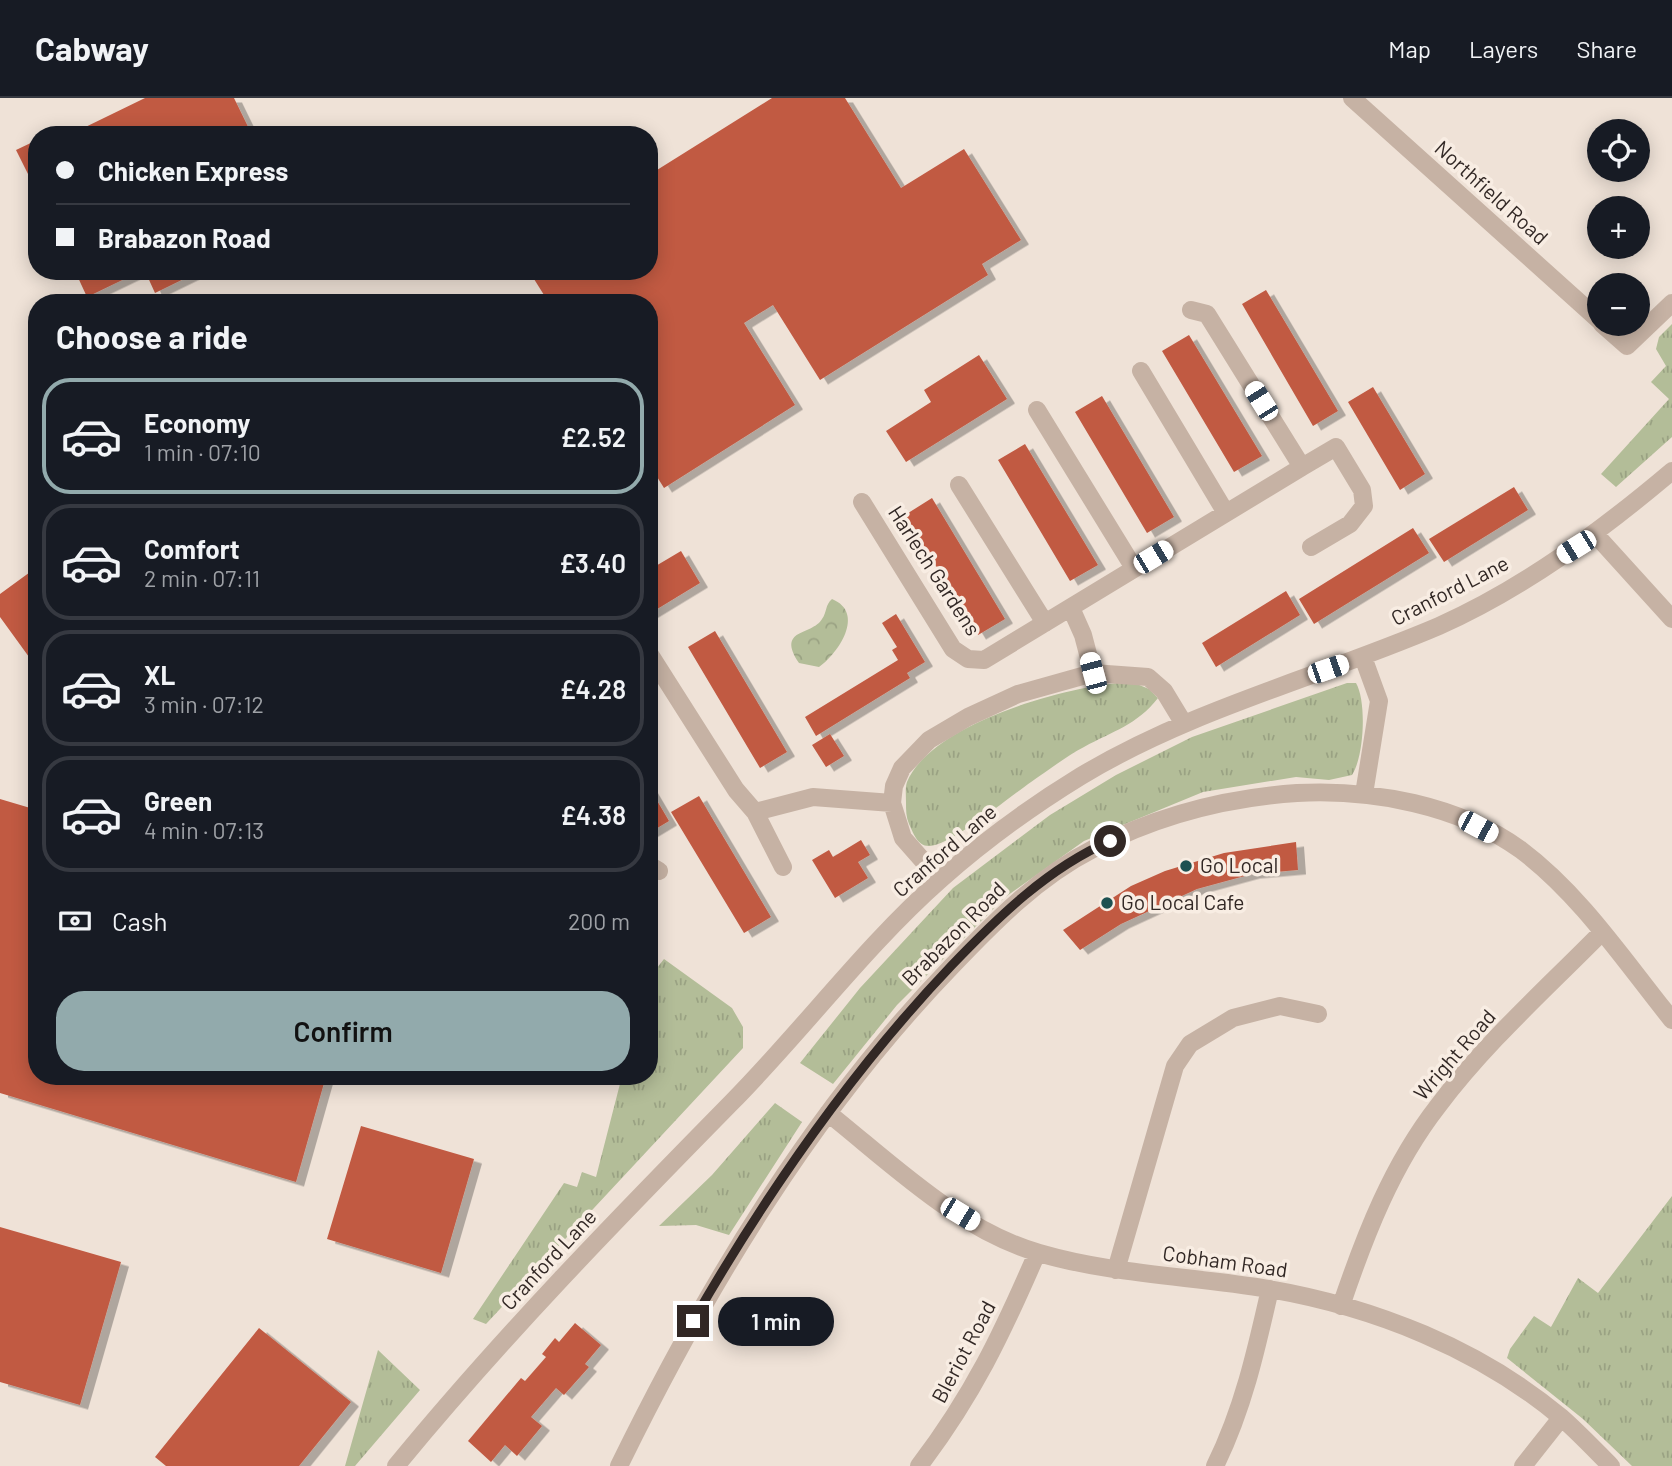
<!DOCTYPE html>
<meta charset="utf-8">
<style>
:root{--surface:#171b24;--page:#242831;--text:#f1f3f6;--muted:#9ea1a6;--line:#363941;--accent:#92aaac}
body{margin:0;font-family:Barlow,sans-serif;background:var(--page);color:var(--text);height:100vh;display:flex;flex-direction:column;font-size:26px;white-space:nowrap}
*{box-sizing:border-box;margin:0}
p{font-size:23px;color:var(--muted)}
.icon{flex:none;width:38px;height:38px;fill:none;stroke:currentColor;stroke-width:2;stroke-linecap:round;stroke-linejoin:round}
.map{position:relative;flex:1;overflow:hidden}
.details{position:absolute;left:28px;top:196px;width:630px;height:791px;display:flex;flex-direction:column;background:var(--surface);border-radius:28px;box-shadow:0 4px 18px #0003}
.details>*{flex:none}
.top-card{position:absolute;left:28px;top:28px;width:630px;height:154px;border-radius:28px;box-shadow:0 4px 18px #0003;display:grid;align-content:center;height:154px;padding:0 28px;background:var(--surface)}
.buttons{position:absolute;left:1587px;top:21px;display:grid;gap:14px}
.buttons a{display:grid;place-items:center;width:63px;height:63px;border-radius:50%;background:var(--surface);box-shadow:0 4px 18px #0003;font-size:35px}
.end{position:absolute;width:32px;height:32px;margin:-16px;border:9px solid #322825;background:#fff;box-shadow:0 0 0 4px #fff}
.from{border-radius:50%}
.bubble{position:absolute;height:49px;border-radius:24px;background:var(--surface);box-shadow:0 4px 18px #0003;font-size:23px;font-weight:600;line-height:49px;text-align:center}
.car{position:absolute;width:21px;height:42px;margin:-21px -10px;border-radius:9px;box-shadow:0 0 5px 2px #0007;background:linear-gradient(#fff 24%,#345 0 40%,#fff 0 76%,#345 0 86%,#fff 0)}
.top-card b{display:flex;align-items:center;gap:24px;height:66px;font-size:26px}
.top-card b+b{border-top:2px solid var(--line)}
.top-card i{width:18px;height:18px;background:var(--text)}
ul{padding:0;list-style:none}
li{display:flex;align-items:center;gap:21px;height:116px;margin:0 14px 10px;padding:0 14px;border:4px solid var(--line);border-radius:28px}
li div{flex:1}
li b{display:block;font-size:26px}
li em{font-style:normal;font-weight:600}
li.selected{border-color:var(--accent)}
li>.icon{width:63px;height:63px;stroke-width:1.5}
h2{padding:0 28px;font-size:32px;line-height:84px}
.pay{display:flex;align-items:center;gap:18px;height:77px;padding:0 28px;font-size:26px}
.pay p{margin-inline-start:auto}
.cta{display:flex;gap:14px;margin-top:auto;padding:14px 28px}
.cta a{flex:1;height:80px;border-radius:28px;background:var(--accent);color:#111;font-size:28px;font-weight:600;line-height:80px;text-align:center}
header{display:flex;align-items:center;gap:42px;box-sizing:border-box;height:98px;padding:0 35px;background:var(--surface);border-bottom:2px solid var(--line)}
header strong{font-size:33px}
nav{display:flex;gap:38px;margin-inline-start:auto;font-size:24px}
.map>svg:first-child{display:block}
.grass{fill:url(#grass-tufts)}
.park{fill:url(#park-crowns)}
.building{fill:#c15a43;filter:url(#shadow)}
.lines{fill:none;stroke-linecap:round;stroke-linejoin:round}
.minor{stroke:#c6b2a4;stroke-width:18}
.route{stroke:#322825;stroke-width:9}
.poi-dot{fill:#1d5151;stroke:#f8ede3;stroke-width:2.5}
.labels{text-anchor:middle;stroke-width:7;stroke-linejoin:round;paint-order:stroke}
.street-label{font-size:21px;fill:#322825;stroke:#f8ede3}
.poi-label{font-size:21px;fill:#322825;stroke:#f8ede3;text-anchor:start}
</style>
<header>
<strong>Cabway</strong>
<nav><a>Map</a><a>Layers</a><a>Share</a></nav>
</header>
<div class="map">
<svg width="1672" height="1368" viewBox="0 0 1672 1368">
<defs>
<pattern id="grass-tufts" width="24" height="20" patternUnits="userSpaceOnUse" patternTransform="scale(1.75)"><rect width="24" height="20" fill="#b3bd98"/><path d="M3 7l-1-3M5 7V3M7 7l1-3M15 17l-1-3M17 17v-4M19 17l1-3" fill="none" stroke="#9aa283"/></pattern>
<pattern id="park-crowns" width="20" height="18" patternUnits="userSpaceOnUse" patternTransform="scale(1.75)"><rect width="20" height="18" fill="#b3bd98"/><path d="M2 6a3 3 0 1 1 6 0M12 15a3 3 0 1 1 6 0" fill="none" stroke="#9aa283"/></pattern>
<filter id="shadow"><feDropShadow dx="8" dy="4.5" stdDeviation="0" flood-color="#0004"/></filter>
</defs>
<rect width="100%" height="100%" fill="#efe2d7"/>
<path class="grass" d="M 1672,226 L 1672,339 L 1616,389 L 1601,376 L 1669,301 L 1651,284 L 1666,268 L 1656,251 L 1659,239 Z
M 1132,584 L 1149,591 L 1158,600 C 1137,627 1113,633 1084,649 C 1070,656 1057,666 1044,675 C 1020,690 951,749 929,748 C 917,748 913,734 909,726 C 906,719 906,712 906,705 C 906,698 905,690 907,684 C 932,624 1073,586 1132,584 Z
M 1347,585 L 1356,585 C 1367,604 1364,659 1352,677 L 1329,682 L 1296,679 L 1203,694 L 1084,743 L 1004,800 L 897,907 L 833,986 L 800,965 L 860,890 L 953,790 L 1050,717 L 1116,677 L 1192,639 Z
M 664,861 L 732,910 L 743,929 L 743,950 L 486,1226 L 473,1221 L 564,1085 L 577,1089 L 582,1074 L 596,1079 L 622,978 L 649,978 L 649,880 Z
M 775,1005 L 802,1024 L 729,1137 L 696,1127 L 659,1128 L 712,1077 Z
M 1672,1098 L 1672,1368 L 1632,1368 L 1583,1321 L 1507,1260 L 1510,1251 L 1534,1218 L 1551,1229 L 1578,1180 L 1598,1195 Z
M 378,1252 L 420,1292 L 355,1368 L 345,1368 Z"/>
<path class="park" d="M 832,501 C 866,515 838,556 819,569 L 799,565 C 776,530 812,538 822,521 C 827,514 825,507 832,501 Z"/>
<path class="building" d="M 145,0 L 234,0 L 252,37 L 69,37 Z
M 772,0 L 845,0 L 901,90 L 964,51 L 1021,142 L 982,166 L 988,177 L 820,282 L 773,207 L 744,225 L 795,307 L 664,390 L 649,366 L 649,205 L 549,205 L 529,173 L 649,173 L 649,77 Z
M 37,42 L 37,94 L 16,52 Z
M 75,173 L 141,173 L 87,199 Z
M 145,173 L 200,173 L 155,195 Z
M 1266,192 L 1338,313 L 1313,328 L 1242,206 Z
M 1189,237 L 1262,358 L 1234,374 L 1162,253 Z
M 979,257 L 1007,301 L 906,364 L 886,333 L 931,304 L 924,292 Z
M 1373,289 L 1425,376 L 1400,392 L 1348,304 Z
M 1102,298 L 1174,419 L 1147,435 L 1075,314 Z
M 1025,346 L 1098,467 L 1070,483 L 998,362 Z
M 1514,389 L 1528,412 L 1444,464 L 1429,441 Z
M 932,400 L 1005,521 L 978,537 L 905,417 Z
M 1413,430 L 1429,455 L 1314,526 L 1299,501 Z
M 681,453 L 700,485 L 649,516 L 649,472 Z
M 37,469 L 37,570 L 0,519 L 0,496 Z
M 1286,493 L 1300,517 L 1216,569 L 1202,545 Z
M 896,516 L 925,564 L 907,575 L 910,580 L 816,638 L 805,619 L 898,562 L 892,552 L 897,549 L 882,525 Z
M 715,533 L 787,654 L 760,670 L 688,549 Z
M 830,636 L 844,658 L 826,669 L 812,647 Z
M 649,689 L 669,723 L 649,735 Z
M 699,698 L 771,819 L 744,835 L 671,714 Z
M 0,701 L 37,712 L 37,978 L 326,978 L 296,1084 L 0,995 Z
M 861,742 L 870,757 L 858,764 L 868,780 L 835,800 L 812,762 L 829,752 L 833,759 Z
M 1296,744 L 1298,772 L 1252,776 L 1197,791 L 1121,826 L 1080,852 L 1063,832 L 1131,788 L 1165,773 L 1224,755 Z
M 361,1028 L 474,1061 L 441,1175 L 327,1141 Z
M 0,1129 L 121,1164 L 80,1307 L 0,1284 Z
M 575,1225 L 601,1247 L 585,1266 L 589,1269 L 564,1297 L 556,1290 L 531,1319 L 542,1328 L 517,1358 L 505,1347 L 491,1364 L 468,1343 L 521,1280 L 525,1283 L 546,1259 L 542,1256 L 555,1240 L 559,1244 Z
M 259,1230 L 351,1304 L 299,1368 L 166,1368 L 155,1359 Z"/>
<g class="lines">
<path class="minor" d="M 1352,0 L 1600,223
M 1602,226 L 1627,248 L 1672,205
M 1141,273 L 1226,415
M 1037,312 L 1134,470
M 1302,369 L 1336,349 L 1362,392 L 1364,408 L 1350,426 L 1311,449
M 959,387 L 1045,525
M 862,404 L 953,551 L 968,561 L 984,562 L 1302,369 L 1207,216 L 1191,212
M 1595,436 L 1672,521
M 1071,510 L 1083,537 L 1093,575
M 649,555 L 736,692 L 755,714 L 813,699 L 892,705
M 1363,559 L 1379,603 L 1364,696
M 755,714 L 783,769
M 649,767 L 659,773
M 940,782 L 903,740 L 892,705 L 894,688 L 902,670 L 929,642 L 968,619 L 1018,596 L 1093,575 L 1148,579 L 1164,593 L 1184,626
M 828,1015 C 892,1066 959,1132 1039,1155 C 1114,1177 1192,1178 1269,1191 C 1374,1209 1480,1251 1562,1320 C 1579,1335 1595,1352 1611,1368
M 1116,1172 L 1175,968 L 1190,946 L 1233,920 L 1280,908 L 1318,916
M 1341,1208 C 1365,1137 1392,1067 1438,1008 C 1485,945 1547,890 1602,834
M 396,1368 C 501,1240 617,1121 732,1004 C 804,931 865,848 941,781 C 984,743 1032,708 1081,678 C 1192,611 1320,579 1439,528 C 1524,490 1601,433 1672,373
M 619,1368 C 707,1188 812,1013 952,868 C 994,824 1038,779 1093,751 C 1158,717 1224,700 1297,695 C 1372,691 1459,707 1521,752 C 1581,797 1625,864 1672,922
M 919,1368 C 973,1297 1002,1236 1037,1155
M 1215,1368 C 1243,1311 1256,1253 1270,1191
M 1523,1368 L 1561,1320"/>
</g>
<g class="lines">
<path class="route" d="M 693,1223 C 766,1096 851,973 952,867 C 998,819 1048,770 1110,743"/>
</g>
<g class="poi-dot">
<circle cx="1186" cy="768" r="7"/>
<circle cx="1107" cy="805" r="7"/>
</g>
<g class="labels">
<g class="street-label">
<text transform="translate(1491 95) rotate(42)" y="7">Northfield Road</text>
<text transform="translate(934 473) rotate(57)" y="7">Harlech Gardens</text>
<text transform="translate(1450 493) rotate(-27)" y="7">Cranford Lane</text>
<text transform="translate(945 753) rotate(-41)" y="7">Cranford Lane</text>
<text transform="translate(954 836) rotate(-45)" y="7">Brabazon Road</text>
<text transform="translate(1455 957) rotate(-49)" y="7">Wright Road</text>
<text transform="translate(549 1162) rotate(-47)" y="7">Cranford Lane</text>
<text transform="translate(1225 1164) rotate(8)" y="7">Cobham Road</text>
<text transform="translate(964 1254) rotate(-62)" y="7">Bleriot Road</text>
</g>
<g class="poi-label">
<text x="1200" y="775">Go Local</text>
<text x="1121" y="812">Go Local Cafe</text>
</g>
</g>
</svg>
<div class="buttons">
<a><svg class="icon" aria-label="locate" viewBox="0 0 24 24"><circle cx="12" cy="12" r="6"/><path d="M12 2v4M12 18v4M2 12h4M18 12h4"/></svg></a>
<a>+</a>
<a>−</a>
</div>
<i class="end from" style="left:1110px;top:743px"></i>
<i class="end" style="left:693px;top:1223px"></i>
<div class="bubble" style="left:718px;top:1199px;width:116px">1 min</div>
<i class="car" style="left:1261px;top:303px;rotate:328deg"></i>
<i class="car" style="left:1576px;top:449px;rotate:238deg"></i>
<i class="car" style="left:1153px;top:459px;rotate:59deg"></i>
<i class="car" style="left:1328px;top:571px;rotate:71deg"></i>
<i class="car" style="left:1093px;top:575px;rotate:345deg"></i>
<i class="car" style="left:1478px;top:729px;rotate:118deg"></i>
<i class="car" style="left:960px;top:1116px;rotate:121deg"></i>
<div class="top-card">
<b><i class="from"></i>Chicken Express</b>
<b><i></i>Brabazon Road</b>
</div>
<section class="details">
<h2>Choose a ride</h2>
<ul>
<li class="selected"><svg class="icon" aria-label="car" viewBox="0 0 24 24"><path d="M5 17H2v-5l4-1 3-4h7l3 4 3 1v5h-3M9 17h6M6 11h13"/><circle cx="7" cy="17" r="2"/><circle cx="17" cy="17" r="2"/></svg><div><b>Economy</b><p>1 min · 07:10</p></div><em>£2.52</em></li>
<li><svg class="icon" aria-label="car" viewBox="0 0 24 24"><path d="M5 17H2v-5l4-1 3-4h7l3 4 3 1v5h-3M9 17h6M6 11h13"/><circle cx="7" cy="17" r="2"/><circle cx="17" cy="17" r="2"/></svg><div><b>Comfort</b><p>2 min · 07:11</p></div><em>£3.40</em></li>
<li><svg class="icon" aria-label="car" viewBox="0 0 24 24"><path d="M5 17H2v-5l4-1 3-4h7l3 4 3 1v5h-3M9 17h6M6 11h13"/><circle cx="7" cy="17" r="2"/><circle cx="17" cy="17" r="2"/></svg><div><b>XL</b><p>3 min · 07:12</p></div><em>£4.28</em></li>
<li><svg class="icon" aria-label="car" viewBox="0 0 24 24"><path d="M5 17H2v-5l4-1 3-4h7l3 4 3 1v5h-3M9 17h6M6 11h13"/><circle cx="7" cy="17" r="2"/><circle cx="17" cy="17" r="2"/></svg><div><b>Green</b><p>4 min · 07:13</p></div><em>£4.38</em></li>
</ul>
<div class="pay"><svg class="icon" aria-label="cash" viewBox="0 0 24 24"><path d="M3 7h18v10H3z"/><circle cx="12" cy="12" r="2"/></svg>Cash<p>200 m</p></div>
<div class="cta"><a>Confirm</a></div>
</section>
</div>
